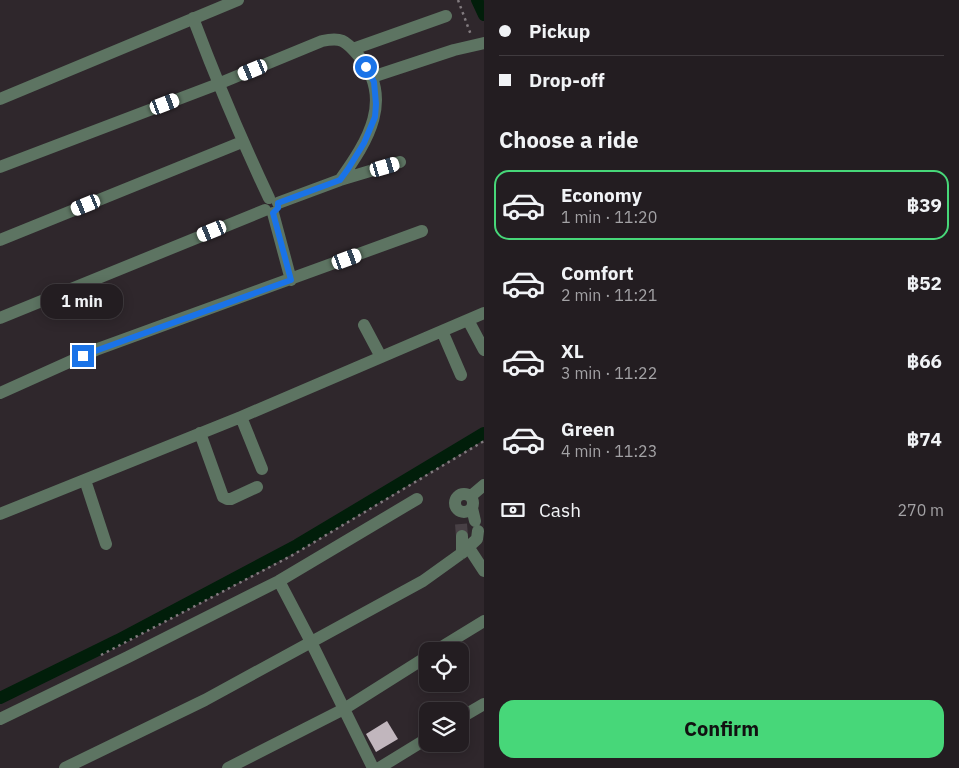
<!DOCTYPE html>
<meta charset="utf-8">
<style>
:root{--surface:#231d21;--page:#2f2a2e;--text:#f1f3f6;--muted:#a3a2a5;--line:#403b3f;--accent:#47d779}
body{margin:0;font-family:"IBM Plex Sans",sans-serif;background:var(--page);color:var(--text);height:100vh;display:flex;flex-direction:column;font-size:19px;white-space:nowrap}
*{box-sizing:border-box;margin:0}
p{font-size:16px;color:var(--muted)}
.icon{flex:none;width:28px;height:28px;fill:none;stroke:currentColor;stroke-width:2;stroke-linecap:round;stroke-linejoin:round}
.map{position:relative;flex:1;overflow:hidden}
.side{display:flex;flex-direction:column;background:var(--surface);width:475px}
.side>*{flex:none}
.top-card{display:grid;align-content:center;height:110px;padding:0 15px;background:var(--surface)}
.controls{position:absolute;left:419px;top:642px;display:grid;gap:10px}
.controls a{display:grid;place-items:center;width:50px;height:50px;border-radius:10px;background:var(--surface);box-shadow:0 2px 12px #0003,0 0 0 1px var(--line);font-size:25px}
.end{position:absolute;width:22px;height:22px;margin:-11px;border:6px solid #1a73e8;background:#fff;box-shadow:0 0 0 2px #fff}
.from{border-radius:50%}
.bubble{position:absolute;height:35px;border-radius:15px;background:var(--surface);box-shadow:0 2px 12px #0003,0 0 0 1px var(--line);font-size:16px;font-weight:700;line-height:35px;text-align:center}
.car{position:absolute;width:15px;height:30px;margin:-15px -8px;border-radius:6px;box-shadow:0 0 4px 1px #0007;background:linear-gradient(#fff 24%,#345 0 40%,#fff 0 76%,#345 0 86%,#fff 0)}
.top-card b{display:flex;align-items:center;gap:18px;height:48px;font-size:19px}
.top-card b+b{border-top:1px solid var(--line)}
.top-card i{width:12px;height:12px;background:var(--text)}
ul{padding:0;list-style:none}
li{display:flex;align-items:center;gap:15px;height:70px;margin:0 10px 8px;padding:0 5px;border:2px solid transparent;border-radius:15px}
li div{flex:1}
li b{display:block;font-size:19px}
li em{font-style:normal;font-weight:700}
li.active{border-color:var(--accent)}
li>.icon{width:45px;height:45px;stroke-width:1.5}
h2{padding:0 15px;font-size:22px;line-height:60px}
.pay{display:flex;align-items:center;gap:12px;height:55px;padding:0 15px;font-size:19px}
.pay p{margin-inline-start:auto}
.button{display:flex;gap:10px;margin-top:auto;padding:10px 15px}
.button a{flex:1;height:58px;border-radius:15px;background:var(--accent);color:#111;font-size:20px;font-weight:700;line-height:58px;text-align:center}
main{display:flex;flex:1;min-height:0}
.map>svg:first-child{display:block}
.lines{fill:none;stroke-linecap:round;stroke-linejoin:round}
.canal{stroke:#011e0a;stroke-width:12}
.building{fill:#c1b6bd}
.minor-tunnel{stroke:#484045;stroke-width:12;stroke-dasharray:12 6;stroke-linecap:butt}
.path{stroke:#827b7f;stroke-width:2.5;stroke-dasharray:2.5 4;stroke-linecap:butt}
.minor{stroke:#5d7462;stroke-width:12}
.route{stroke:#1a73e8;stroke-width:6}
</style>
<main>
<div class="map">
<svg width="484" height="768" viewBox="0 0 484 768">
<rect width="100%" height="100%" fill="#2f272c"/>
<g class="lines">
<path class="canal" d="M 477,0 L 484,15
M 0,698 L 118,640 L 297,545 L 484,433"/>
</g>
<path class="building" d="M 387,721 L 398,739 L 376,752 L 366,734 Z"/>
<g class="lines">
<path class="minor-tunnel" d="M 461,524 L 462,536"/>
<path class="path" d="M 458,0 L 471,35
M 101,655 L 291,556 L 484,441"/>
<path class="minor" d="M 193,18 C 216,79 241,139 269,198
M 353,49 L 446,16
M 372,77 L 454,50 L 484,43
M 0,99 L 238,0
M 0,167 L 218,84 L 322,41 C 341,37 345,40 358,55 C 395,98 368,141 340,180
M 278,203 L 340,180 L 400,162
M 273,213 L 291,280
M 0,240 L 242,142
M 0,318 L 265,210
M 468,320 L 484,350
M 364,325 L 381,357
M 442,331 L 461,375
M 0,393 L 98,349 L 422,231
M 241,417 L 262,469
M 200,433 L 223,497 L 227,499 L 231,499 L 257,487
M 85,480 L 106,544
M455 503a9 9 0 1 1 18 0a9 9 0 1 1-18 0Z
M 471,496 L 484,485
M 472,508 L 475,521
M 0,514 L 241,417 L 484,313
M 462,536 L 462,553 L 477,539 L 478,531
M 464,543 L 469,548 L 484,571
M 279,581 L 311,642 L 373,768
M 435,651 L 484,621
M 460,718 L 484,704
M 0,719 L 128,657 L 279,581 L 417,499
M 65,768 L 205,700 L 423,581 L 462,553
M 228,768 L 344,709 L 428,656
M 379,768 L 428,738"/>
</g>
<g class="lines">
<path class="route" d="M 83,356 L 98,350 L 291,280 L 273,213 L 278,208 L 278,203 L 340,180 L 348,169 L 364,143 L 375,117 L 376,104 L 374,82 L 366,67"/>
</g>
</svg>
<div class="controls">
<a><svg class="icon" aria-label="locate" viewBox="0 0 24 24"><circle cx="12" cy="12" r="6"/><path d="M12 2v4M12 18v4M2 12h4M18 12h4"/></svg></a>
<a><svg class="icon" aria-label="layers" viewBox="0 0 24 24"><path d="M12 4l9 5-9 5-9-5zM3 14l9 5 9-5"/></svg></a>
</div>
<i class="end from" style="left:366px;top:67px"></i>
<i class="end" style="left:83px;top:356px"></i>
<div class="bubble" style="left:41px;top:284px;width:82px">1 min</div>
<i class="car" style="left:253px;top:70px;rotate:248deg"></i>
<i class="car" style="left:165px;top:104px;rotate:69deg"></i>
<i class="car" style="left:385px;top:167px;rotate:74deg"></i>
<i class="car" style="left:86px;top:205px;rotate:248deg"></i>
<i class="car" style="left:212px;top:231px;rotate:248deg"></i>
<i class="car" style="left:347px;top:259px;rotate:70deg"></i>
</div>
<section class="side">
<div class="top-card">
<b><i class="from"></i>Pickup</b>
<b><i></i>Drop-off</b>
</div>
<h2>Choose a ride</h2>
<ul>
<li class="active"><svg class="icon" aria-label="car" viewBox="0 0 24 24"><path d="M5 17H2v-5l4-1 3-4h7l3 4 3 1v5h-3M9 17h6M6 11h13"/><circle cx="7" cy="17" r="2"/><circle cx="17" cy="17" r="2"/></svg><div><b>Economy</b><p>1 min · 11:20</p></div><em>฿39</em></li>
<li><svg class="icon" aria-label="car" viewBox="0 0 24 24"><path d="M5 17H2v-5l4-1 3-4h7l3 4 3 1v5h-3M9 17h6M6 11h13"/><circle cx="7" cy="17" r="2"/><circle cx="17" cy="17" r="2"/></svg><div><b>Comfort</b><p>2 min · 11:21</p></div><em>฿52</em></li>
<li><svg class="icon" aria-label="car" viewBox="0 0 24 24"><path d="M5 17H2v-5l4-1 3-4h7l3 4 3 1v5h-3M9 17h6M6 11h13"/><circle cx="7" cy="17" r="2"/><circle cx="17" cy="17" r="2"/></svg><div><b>XL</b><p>3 min · 11:22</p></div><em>฿66</em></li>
<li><svg class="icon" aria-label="car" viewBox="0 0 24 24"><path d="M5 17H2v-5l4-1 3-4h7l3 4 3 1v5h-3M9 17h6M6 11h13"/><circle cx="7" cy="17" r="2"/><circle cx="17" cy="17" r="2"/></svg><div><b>Green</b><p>4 min · 11:23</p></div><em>฿74</em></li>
</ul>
<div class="pay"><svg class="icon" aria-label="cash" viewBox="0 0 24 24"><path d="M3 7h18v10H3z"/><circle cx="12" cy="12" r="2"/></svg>Cash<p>270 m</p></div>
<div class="button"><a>Confirm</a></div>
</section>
</main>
